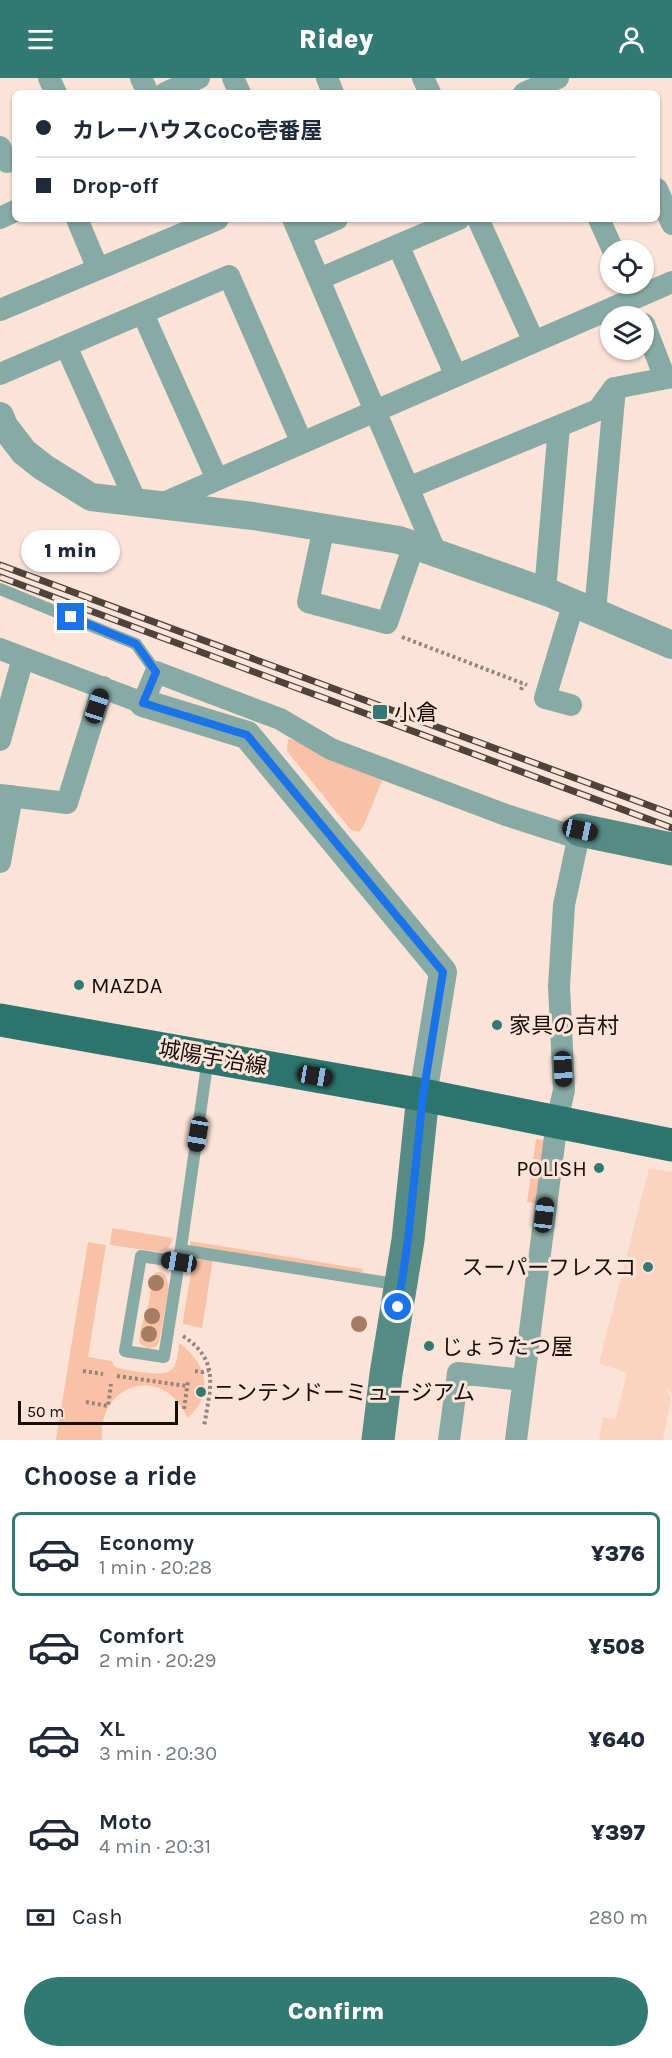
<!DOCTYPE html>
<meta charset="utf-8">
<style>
:root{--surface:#fff;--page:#f6f6f7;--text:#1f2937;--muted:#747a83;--line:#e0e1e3;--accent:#317972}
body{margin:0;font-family:Karla,"Noto Sans JP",sans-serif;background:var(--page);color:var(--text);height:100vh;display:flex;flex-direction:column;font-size:22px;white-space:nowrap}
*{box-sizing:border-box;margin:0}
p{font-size:20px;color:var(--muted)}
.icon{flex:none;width:33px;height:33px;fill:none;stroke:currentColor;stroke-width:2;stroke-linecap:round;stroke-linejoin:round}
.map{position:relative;height:1362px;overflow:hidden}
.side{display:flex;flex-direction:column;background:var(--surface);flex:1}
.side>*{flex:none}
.guide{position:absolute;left:12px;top:12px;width:648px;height:132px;border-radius:9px;box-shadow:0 2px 4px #0004;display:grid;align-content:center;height:132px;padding:0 24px;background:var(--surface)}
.fabs{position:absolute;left:600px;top:162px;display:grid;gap:12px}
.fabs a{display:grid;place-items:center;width:54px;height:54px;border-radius:50%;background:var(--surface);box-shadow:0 2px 4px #0004;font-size:30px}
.scale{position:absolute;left:18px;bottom:15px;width:160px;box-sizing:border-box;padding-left:6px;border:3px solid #180e09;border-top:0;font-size:16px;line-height:21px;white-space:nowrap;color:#180e09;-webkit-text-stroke:4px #fbe3d7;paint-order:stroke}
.end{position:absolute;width:27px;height:27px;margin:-14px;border:8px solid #1a73e8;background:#fff;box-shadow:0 0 0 3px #fff}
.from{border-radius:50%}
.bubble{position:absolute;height:42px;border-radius:21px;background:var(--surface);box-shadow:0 2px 4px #0004;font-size:20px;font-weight:800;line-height:42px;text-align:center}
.car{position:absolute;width:18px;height:36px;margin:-18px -9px;border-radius:8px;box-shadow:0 0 4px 2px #0007;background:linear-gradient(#222 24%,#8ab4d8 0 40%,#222 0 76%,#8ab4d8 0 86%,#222 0)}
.guide b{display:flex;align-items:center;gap:21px;height:57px;font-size:22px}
.guide b+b{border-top:2px solid var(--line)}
.guide i{width:15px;height:15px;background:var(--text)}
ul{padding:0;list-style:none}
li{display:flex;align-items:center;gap:18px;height:84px;margin:0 12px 9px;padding:0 12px;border:3px solid transparent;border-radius:9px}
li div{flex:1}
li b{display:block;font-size:22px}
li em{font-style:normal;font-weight:800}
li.active{border-color:var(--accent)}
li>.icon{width:54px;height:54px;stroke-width:1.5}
h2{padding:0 24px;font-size:27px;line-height:72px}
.pay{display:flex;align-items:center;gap:15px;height:66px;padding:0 24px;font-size:22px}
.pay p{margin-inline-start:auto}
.primary-button{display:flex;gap:12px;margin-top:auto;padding:12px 24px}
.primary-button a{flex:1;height:69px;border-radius:36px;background:var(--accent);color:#fff;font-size:24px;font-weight:800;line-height:69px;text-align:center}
header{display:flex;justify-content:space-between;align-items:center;height:78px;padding:0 24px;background:var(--accent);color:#fff;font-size:27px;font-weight:800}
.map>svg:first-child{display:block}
.built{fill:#fad4c1}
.green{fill:#f9c2a7}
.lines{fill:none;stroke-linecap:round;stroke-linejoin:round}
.path{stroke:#96847b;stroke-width:4;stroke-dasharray:3 3;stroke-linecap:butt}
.service{stroke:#88aaa5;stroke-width:12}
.minor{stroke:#88aaa5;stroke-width:22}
.tertiary{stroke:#88aaa5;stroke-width:28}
.secondary{stroke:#568b85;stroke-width:33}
.primary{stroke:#2d746e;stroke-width:33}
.rail-casing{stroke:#4f423b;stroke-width:7}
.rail{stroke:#fbe3d7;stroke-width:4.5;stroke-dasharray:14;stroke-linecap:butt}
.tree{fill:#a57c64}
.route{stroke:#1a73e8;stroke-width:8}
.poi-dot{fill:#317972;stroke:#fbe3d7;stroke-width:2}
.labels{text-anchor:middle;stroke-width:6;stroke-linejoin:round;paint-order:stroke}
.poi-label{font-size:22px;fill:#180e09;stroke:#fbe3d7;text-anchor:start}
.street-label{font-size:22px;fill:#180e09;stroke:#fbe3d7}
</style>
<header><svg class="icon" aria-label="menu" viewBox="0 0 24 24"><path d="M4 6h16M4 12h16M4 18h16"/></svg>Ridey<svg class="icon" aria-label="person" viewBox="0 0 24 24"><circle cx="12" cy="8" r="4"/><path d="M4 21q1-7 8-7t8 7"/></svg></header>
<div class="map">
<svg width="672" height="1362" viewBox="0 0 672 1362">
<rect width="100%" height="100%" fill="#fbe3d7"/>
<path class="built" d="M 649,1090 L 672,1094 L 672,1316 L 669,1311 L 667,1311 L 671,1322 L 663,1362 L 599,1362 L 603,1339 L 615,1342 L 627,1295 L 599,1285 Z"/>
<path class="green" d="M 288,661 L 321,667 L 386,693 L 364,747 L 359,754 L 351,752 L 287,673 Z
M 536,1061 L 546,1062 L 544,1127 L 527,1124 Z
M 112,1150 L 173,1160 C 171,1168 168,1171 161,1174 L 110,1167 Z
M 190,1163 L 363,1191 L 363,1194 L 349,1195 L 191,1169 Z
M 88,1164 L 106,1167 L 88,1279 L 112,1283 L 114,1288 L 118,1290 C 130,1292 161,1300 171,1292 C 178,1286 178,1273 179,1265 C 206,1284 216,1316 187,1340 C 166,1286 97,1303 102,1362 L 56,1362 Z
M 204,1181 L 213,1181 L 202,1250 L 183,1246 L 183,1242 L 192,1189 L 197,1183 Z
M 156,1194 L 161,1194 L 165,1196 L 169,1210 L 159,1264 L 156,1269 L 148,1270 L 140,1266 C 137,1250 149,1234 150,1218 C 151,1209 150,1201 156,1194 Z"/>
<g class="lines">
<path class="path" d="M 402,559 L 527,607
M 521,612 L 523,606
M 183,1258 C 221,1283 210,1310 204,1349
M 83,1293 L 103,1296
M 195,1293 L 203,1294 L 209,1292
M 117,1298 L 187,1308
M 86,1324 L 108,1328 L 111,1306
M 184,1331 L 188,1303"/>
<path class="service" d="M 0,511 L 136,566 L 156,594
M 181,1172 L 401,1207
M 179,1184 L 141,1178 L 125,1273 L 164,1279 L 179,1184 L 208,980"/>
<path class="minor" d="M 49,0 L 56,15
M 141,0 L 148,15
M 233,0 L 240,15
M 327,0 L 333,15
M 423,0 L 430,15
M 165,15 L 199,0
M 524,15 L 558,0
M 0,69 L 7,84
M 657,111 L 672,146
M 0,140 L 15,133
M 77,141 L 98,191
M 293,141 L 436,475
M 478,141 L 534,264
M 599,141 L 613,172
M 300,157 L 337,141
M 398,167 L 456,298
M 319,201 L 459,141
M 0,232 L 218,141
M 143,236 L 217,401
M 644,246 L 665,300
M 66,268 L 136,424
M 0,296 L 229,198 L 302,365
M 408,410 L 598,332 L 614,310
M 159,427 L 672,204
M 324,449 L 308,524 L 387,545 L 414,467
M 545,513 L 559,348
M 595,534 L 615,310 L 672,299
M 0,571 L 143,625 L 156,594 L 280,641 L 331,671 L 506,737 L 578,760
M 571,627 L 545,620 L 574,524
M 0,662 L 23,580
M 0,717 L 67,725 L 103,609
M 0,784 L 12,718
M 449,1362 L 458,1295 L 523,1302
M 516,1362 L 557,1043 L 564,1012 L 559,908 L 564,827 L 580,752"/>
<path class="tertiary" d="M 0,338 L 4,348 L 24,374 L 43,389 L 91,419 L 253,438 L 399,462 L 552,516 L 672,567
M 143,625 L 247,657 L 443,894 L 423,1017"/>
<path class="secondary" d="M 580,752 L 672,771
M 378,1362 L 386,1296 L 408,1162 L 423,1017"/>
<path class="primary" d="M 0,942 L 423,1017 L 672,1067"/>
<g class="rail-casing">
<path id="rail" d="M 0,487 L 672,736
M 0,499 L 672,750"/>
</g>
<use href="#rail" class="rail"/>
</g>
<g class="tree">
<circle cx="156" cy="1205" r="8"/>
<circle cx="152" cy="1238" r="8"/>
<circle cx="359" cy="1246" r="8"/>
<circle cx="149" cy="1256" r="8"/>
</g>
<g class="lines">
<path class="route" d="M 71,539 L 136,566 L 156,594 L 143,625 L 247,657 L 443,894 L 423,1017 L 408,1162 L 398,1229"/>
</g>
<g class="poi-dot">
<rect x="372" y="626" width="16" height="16" rx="3"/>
<circle cx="79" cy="907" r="6"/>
<circle cx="497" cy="947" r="6"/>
<circle cx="599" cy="1090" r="6"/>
<circle cx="648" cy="1189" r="6"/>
<circle cx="429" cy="1268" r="6"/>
<circle cx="201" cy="1314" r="6"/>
</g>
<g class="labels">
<g class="poi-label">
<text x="394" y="642">小倉</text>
<text x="91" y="915">MAZDA</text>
<text x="509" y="955">家具の吉村</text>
<text x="587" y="1098" text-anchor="end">POLISH</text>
<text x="636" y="1197" text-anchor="end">スーパーフレスコ</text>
<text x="441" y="1276">じょうたつ屋</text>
<text x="213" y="1322">ニンテンドーミュージアム</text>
</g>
<g class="street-label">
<text transform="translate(213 979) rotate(10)" y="8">城陽宇治線</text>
</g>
</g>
</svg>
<div class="fabs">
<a><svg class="icon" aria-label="locate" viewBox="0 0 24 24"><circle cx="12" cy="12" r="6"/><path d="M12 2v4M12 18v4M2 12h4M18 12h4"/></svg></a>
<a><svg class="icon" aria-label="layers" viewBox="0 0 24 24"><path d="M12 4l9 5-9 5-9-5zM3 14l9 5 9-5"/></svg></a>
</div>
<div class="scale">50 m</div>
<i class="end from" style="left:398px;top:1229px"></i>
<i class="end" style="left:71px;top:539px"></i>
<div class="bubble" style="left:21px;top:452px;width:99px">1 min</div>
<i class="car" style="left:97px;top:628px;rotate:18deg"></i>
<i class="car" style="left:580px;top:752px;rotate:102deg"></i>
<i class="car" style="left:563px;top:991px;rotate:177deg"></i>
<i class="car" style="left:315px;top:998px;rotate:100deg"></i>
<i class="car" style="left:198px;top:1056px;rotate:189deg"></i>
<i class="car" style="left:544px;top:1137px;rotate:7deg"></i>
<i class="car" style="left:179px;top:1184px;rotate:279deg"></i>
<div class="guide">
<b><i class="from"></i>カレーハウスCoCo壱番屋</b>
<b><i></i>Drop-off</b>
</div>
</div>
<section class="side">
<h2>Choose a ride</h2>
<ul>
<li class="active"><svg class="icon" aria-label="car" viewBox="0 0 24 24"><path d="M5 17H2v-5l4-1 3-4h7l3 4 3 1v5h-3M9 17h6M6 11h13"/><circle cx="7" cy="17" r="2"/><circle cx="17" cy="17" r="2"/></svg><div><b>Economy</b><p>1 min · 20:28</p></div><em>¥376</em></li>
<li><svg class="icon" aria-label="car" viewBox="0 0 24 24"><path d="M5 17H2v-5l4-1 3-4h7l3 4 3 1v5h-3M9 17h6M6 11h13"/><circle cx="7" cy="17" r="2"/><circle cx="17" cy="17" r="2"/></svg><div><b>Comfort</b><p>2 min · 20:29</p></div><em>¥508</em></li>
<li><svg class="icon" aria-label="car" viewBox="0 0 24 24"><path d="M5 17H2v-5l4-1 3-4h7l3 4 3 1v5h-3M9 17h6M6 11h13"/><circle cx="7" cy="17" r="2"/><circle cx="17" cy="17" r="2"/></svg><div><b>XL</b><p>3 min · 20:30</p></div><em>¥640</em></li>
<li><svg class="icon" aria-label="car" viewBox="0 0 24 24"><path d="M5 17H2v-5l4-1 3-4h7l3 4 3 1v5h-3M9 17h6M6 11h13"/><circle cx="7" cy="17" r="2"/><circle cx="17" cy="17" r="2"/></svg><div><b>Moto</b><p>4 min · 20:31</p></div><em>¥397</em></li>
</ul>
<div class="pay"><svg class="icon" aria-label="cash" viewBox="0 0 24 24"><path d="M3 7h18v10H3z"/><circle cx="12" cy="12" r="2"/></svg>Cash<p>280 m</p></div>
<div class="primary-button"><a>Confirm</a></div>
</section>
